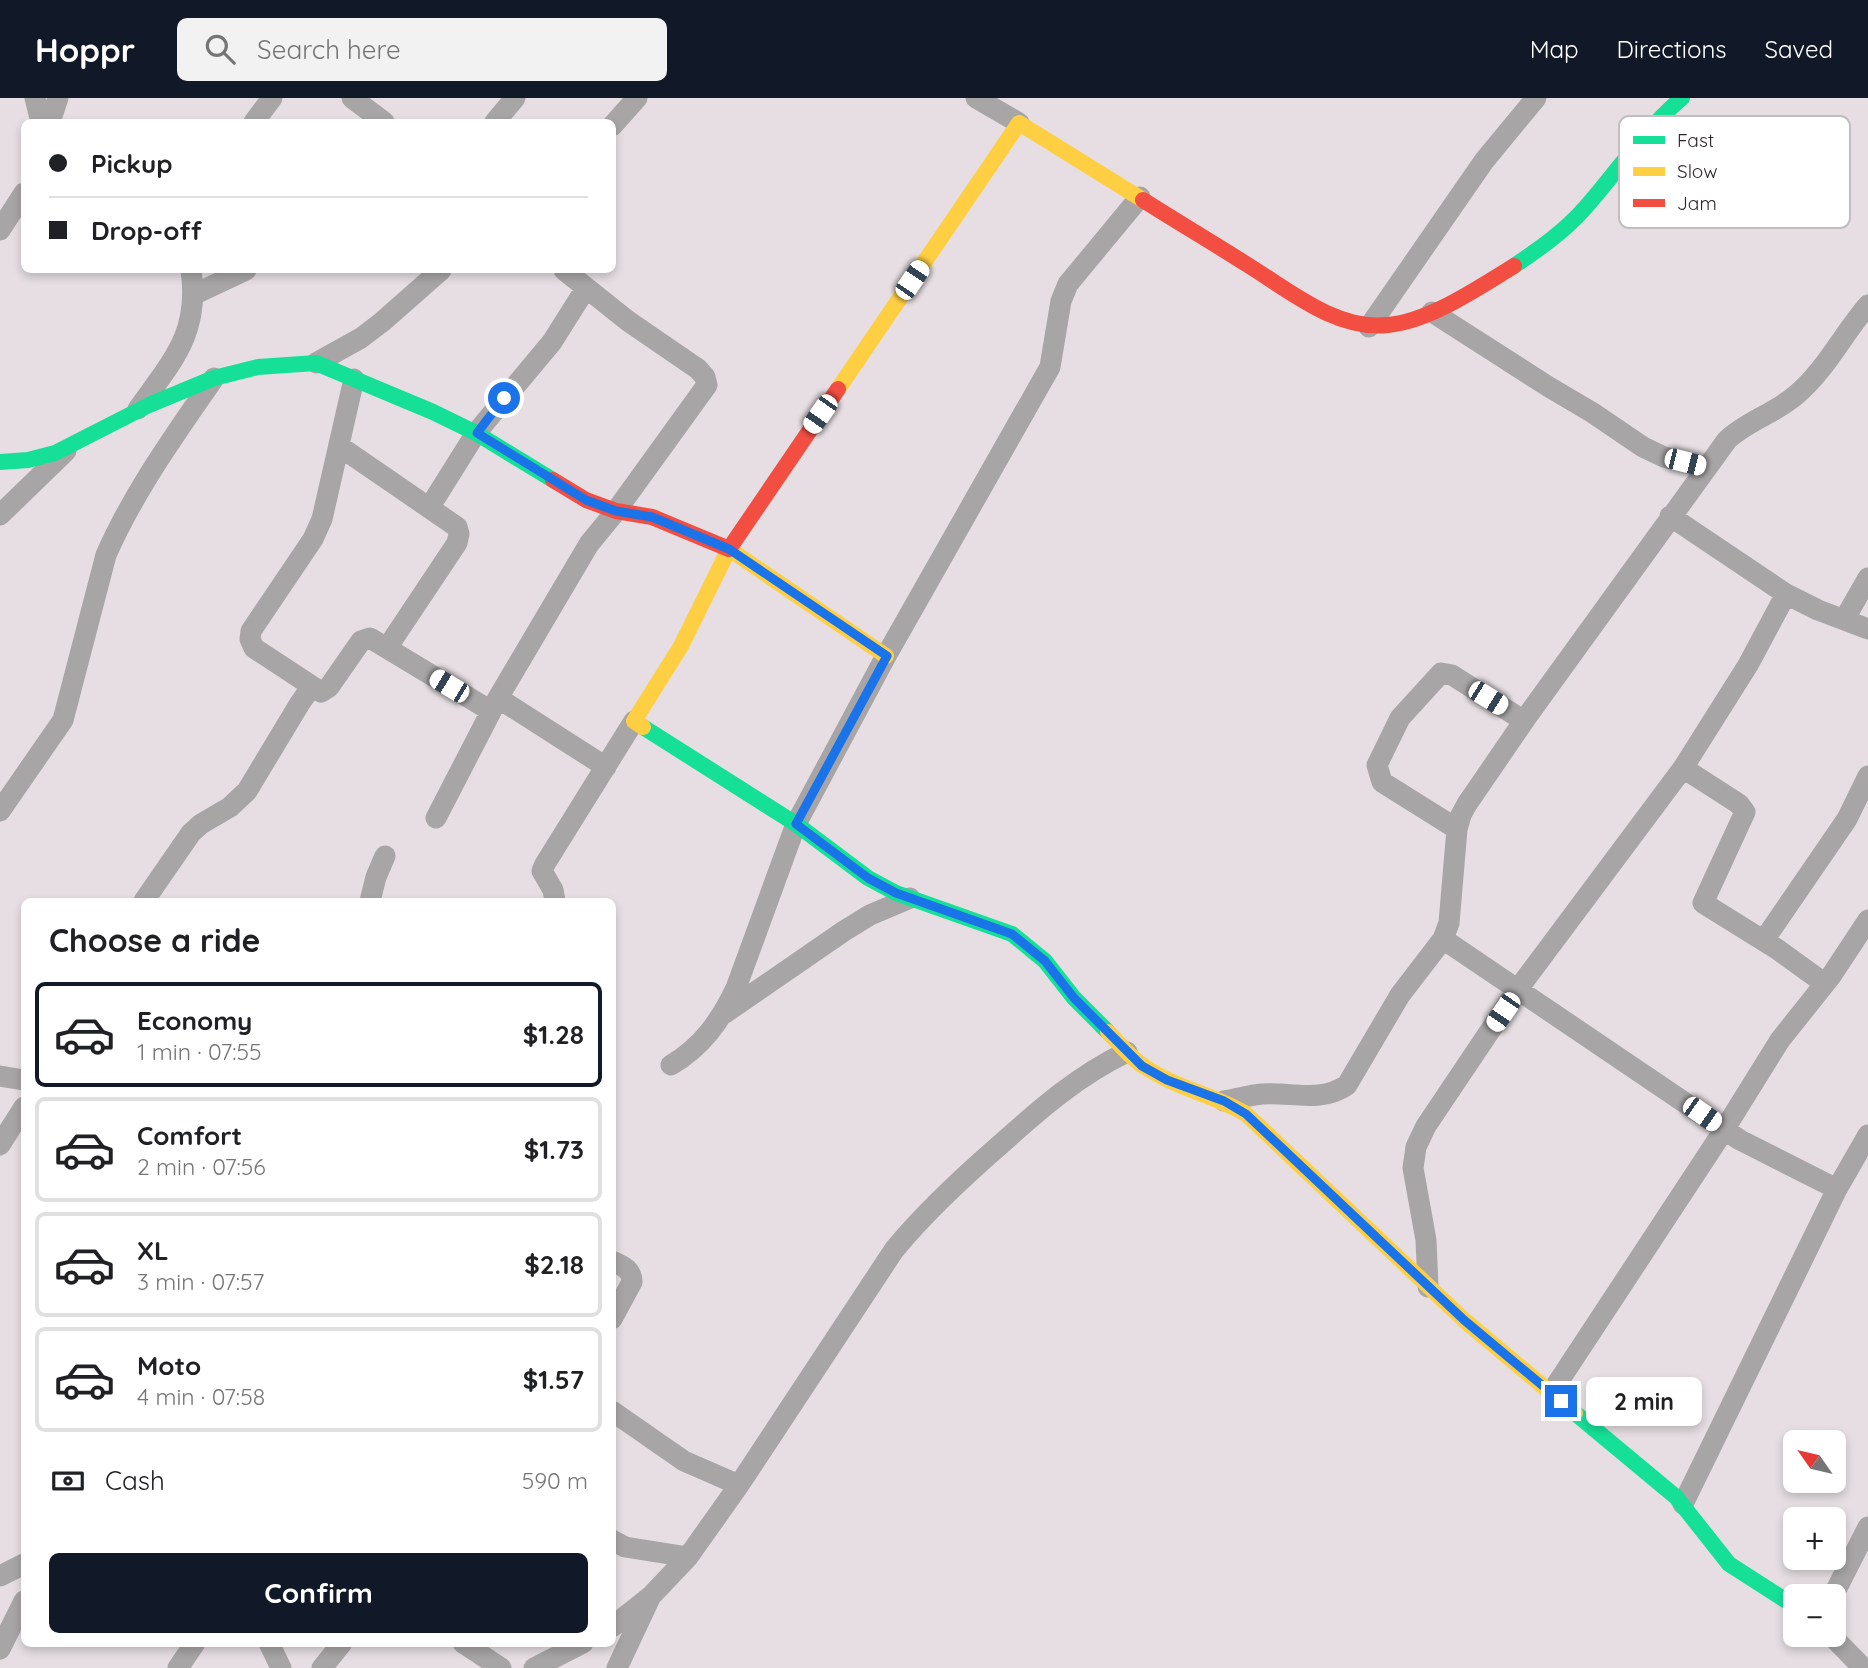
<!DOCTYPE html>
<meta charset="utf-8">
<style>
:root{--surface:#fff;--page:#f2f2f2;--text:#202124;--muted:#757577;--line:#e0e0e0;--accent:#111827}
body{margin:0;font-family:Quicksand,sans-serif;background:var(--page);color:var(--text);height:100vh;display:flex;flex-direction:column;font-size:26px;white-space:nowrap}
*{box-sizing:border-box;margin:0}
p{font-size:23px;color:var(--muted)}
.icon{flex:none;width:38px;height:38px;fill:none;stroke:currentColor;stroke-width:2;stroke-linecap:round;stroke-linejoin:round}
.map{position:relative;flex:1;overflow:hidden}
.side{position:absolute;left:21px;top:800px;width:595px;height:749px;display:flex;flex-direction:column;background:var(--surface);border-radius:10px;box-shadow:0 4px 10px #0003}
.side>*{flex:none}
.top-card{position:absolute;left:21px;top:21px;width:595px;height:154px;border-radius:10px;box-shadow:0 4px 10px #0003;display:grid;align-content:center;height:154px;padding:0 28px;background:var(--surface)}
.needle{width:46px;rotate:304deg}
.controls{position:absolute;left:1783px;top:1332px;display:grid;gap:14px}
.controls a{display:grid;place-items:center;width:63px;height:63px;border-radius:10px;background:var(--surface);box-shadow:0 4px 10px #0003;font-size:35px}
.end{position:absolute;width:32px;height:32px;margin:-16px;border:9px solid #1a73e8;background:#fff;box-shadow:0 0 0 4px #fff}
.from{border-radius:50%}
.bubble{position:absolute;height:49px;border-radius:10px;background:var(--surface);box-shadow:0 4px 10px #0003;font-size:23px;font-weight:700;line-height:49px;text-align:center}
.car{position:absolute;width:21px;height:42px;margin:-21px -10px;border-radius:9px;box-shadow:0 0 5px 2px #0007;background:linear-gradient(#fff 24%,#345 0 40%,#fff 0 76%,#345 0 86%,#fff 0)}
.top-card b{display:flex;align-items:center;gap:24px;height:66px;font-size:26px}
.top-card b+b{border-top:2px solid var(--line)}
.top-card i{width:18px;height:18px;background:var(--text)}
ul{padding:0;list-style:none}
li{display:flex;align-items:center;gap:21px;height:105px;margin:0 14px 10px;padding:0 14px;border:4px solid var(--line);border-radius:10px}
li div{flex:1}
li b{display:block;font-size:26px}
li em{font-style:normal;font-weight:700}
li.on{border-color:var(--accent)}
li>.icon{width:63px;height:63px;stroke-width:1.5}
h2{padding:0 28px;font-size:32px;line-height:84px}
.pay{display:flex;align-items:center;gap:18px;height:77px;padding:0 28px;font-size:26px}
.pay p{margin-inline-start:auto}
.primary-button{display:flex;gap:14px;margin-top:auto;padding:14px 28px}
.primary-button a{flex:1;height:80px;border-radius:10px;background:var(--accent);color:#fff;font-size:28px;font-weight:700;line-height:80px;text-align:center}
header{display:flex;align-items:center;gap:42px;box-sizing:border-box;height:98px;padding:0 35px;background:var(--accent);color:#fff}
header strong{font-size:33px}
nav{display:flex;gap:38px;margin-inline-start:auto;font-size:24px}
.search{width:490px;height:63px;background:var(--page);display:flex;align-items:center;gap:18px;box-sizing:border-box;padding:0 24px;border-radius:10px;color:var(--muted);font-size:26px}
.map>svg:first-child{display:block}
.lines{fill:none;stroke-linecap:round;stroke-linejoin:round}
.street{stroke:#a7a5a6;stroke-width:21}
.fast{stroke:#16e098;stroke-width:16}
.slow{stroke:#ffcf43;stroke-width:16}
.jam{stroke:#f24e42;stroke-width:16}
.route{stroke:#1a73e8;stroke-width:9}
.key{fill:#fff;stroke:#c0bebf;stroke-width:2}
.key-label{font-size:19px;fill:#2c2729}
</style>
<header>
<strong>Hoppr</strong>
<div class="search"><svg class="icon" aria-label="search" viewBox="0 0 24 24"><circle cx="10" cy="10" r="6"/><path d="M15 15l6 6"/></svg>Search here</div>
<nav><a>Map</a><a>Directions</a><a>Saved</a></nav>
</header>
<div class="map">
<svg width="1868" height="1570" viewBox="0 0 1868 1570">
<rect width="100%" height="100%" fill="#e6dee2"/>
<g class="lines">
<path class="street" d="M 35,0 L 41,24
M 352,0 L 384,24
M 976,0 L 1019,25
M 50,24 L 58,0
M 254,24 L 272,0
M 495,24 L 515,0
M 612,28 L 637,0
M 0,132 L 24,95
M 195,196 L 246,172
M 1432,214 L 1549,289 L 1593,315 L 1643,349 L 1664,359 L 1706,369
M 1369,229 L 1484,63 L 1536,0
M 316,265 L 361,240 L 382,224 L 441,172
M 354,281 L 322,421 L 313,441 L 251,533 L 250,541 L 254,550 L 321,594 L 329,589 L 361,543 L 370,540 L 491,613
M 138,311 C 173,262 200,235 191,172
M 339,348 L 457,429 L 459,436 L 457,445 L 387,550
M 429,410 L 476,335 L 552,244 L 586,190
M 0,417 L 66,353
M 1670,418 L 1786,496 L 1818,512 L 1868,531
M 1844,522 L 1868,480
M 498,600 L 606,669
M 1683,670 L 1739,706 L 1745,714 L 1703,805 L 1777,851 L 1824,885
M 0,713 L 63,622 L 106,457 C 134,393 175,337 214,280
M 436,720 L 498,600 L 589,446 L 616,413 L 707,287 L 705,279 L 698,271 L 628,223 L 564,172
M 1457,731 L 1382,684 L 1377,667 L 1400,620 L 1441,575 L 1452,577 L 1524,623
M 144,803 L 191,735 L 201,726 L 230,709 L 247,693 L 300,605 L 312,588
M 370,803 L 376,779 L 385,758
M 555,803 L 553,792 L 542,773 L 545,766 L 634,623
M 1443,841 L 1740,1042 L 1837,1091 L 1868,1037
M 1764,842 L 1847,721 L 1868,678
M 725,915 L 844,833 L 870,817 L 910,800
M 671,967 C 702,949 721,922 736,890 L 796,726 L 886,558 L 1050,269 L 1061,203 L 1068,186 L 1140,99
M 0,978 L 24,982
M 1224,1003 C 1237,1001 1250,997 1262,996 C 1292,994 1321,1005 1347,987 L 1400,897 L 1443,841 L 1449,825 L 1457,731 L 1461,717 L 1467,706 L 1528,617 L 1727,342 C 1747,323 1774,316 1796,297 C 1825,273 1843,236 1868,207
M 0,1047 L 24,1009
M 612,1163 C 623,1168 632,1171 632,1184 L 612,1221
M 1428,1189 L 1426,1142 L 1413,1070 L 1416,1049 L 1426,1028 L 1518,891 L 1683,670 L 1748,567 L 1786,496
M 1551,1295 L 1724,1032 L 1780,942 L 1831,878 L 1868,822
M 612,1313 L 684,1363 L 739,1387
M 1683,1406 L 1837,1091
M 612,1442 L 625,1449 L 688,1459
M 0,1478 L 24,1466
M 1833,1498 L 1868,1429
M 612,1529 L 651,1498 L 688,1459 L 739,1387 L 894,1152 C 926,1113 963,1079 1001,1046 C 1041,1010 1079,977 1127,954
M 1830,1536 L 1863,1570
M 269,1545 L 281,1570
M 463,1545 L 501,1570
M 0,1551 L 24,1503
M 178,1570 L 195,1545
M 322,1570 L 342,1545
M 534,1570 L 583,1545
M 617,1570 L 649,1502"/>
<path class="fast" d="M 1514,168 C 1539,151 1565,133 1585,110 C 1618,73 1644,32 1682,0
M 0,364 L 28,362 L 55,355 L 149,307 L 214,280 L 258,269 L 316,265 L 433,314 L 476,335 L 553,382
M 643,629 L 796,726 L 868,780 L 896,795 L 1012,836 L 1045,863 L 1074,900 L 1108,934
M 1575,1315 L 1676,1399 L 1729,1466 L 1796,1509"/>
<path class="slow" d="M 838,291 L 1019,25 L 1143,102
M 643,629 L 634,623 L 681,548 L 729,451 L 886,558
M 1108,934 C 1120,946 1131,961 1145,969 C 1176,990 1214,997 1246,1016 L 1464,1222 L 1575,1315"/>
<path class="jam" d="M 1143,102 C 1176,123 1210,143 1243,164 C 1286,190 1335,233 1388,227 C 1430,223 1478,190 1514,168
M 553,382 L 586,402 L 616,413 L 652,419 L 729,451 L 838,291"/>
</g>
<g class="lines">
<path class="route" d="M 504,300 L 477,335 L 586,402 L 616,413 L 652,419 L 729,451 L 887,558 L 796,726 L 868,780 L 896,795 L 1012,836 L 1045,863 L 1074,900 L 1142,968 L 1167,982 L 1224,1003 L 1246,1016 L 1464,1222 L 1561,1303"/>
</g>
<rect x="1619" y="18" width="231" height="112" rx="10" class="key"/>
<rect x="1633" y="38" width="32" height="8" fill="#16e098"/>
<rect x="1633" y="69" width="32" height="9" fill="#ffcf43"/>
<rect x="1633" y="101" width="32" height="8" fill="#f24e42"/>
<g class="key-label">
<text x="1677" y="49">Fast</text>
<text x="1677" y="80">Slow</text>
<text x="1677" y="112">Jam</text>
</g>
</svg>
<div class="controls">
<a><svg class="needle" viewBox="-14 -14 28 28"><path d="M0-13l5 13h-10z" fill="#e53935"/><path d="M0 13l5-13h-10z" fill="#757577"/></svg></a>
<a>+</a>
<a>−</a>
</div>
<i class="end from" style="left:504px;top:300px"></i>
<i class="end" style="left:1561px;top:1303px"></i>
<div class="bubble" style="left:1586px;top:1279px;width:116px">2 min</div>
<i class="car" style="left:912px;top:182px;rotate:34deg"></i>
<i class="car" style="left:820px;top:316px;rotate:215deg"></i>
<i class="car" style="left:1685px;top:364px;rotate:104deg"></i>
<i class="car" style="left:449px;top:588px;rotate:301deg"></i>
<i class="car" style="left:1488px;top:600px;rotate:122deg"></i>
<i class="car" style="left:1503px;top:914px;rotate:214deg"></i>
<i class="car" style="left:1702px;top:1016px;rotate:125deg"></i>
<div class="top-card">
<b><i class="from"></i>Pickup</b>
<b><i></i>Drop-off</b>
</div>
<section class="side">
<h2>Choose a ride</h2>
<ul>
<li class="on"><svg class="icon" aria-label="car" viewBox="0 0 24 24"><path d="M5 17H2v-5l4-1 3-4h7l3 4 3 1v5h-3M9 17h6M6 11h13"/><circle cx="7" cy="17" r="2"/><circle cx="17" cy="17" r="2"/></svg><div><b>Economy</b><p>1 min · 07:55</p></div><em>$1.28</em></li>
<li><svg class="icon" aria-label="car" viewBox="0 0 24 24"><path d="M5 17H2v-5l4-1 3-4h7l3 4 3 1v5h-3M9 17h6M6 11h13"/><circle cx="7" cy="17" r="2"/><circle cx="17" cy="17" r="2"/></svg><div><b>Comfort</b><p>2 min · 07:56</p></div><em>$1.73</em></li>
<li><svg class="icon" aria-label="car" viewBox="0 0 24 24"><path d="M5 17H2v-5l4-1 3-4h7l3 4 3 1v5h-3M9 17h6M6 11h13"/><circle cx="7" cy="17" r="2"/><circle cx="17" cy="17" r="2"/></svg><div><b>XL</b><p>3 min · 07:57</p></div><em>$2.18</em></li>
<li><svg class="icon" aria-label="car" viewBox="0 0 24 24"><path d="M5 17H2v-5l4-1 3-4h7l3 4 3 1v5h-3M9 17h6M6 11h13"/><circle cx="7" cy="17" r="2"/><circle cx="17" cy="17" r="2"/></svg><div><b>Moto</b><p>4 min · 07:58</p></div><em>$1.57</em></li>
</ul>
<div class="pay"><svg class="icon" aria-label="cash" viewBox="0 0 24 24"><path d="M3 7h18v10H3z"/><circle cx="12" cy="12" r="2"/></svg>Cash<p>590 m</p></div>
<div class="primary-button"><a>Confirm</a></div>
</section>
</div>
